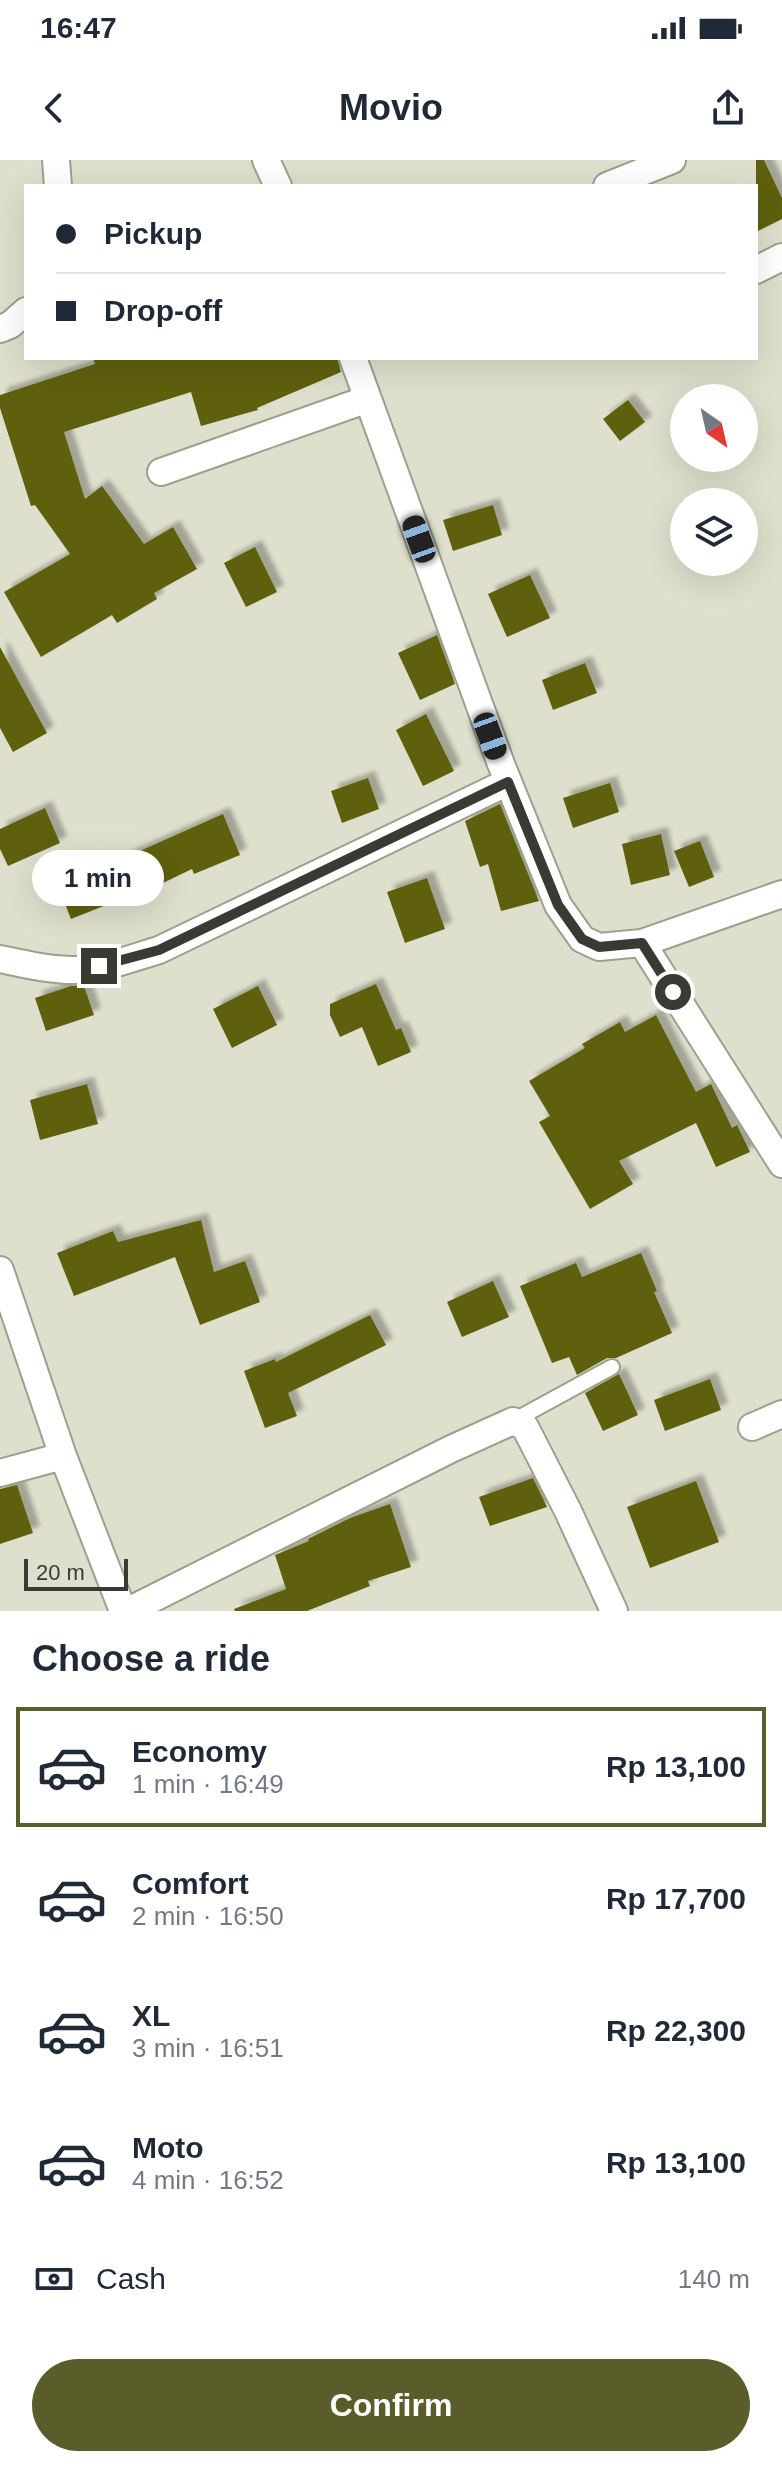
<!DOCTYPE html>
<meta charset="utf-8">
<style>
:root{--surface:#fff;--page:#f2f2f3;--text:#1f2937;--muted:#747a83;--line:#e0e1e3;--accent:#5a5c29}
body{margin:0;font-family:Helvetica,sans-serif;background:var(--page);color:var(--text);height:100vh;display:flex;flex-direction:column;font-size:30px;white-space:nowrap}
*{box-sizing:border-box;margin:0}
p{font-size:26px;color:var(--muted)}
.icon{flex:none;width:44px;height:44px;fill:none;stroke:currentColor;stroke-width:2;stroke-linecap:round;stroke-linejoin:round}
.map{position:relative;height:1451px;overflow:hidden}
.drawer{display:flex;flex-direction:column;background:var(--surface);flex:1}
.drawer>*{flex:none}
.banner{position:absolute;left:24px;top:24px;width:734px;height:176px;border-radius:0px;box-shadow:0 8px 32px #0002;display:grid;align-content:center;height:176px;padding:0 32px;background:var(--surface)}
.needle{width:52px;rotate:146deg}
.tools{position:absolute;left:670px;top:224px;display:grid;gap:16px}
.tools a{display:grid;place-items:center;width:88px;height:88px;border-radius:50%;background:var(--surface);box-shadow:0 8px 32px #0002;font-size:40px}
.scale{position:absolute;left:24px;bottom:20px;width:104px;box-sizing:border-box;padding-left:8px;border:4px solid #393a32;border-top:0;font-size:22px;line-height:28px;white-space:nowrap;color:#393a32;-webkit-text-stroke:6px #dee0cd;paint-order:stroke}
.end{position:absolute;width:36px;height:36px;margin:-18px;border:10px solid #393a32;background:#fff;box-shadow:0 0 0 4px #fff}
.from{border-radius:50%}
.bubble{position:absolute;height:56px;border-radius:28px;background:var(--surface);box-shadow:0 8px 32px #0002;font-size:26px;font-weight:600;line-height:56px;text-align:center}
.car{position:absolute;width:24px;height:48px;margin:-24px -12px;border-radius:10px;box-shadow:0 0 6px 2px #0007;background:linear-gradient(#222 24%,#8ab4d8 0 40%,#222 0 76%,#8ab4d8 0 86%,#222 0)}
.banner b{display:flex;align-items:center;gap:28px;height:76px;font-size:30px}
.banner b+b{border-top:2px solid var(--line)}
.banner i{width:20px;height:20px;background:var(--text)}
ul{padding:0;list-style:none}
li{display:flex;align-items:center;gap:24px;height:120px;margin:0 16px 12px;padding:0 16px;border:4px solid transparent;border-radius:0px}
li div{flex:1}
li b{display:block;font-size:30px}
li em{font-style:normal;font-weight:600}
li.active{border-color:var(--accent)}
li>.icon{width:72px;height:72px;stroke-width:1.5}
h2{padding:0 32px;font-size:36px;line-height:96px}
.pay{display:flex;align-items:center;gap:20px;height:88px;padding:0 32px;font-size:30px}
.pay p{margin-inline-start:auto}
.button{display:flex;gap:16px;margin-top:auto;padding:16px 32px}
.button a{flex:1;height:92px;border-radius:48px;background:var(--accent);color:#fff;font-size:32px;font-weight:600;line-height:92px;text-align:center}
.status{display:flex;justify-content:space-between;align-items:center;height:56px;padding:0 40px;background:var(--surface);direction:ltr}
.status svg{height:22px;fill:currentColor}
header{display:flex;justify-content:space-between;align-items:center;height:104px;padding:0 32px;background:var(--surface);font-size:36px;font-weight:600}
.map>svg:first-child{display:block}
.building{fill:#5f6109;filter:url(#shadow)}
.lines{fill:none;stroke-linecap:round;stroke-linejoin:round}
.lane-casing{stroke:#9e9f8d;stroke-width:18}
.street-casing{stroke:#9e9f8d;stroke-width:30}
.lane{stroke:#fff;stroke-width:14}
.street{stroke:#fff;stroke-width:26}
.route{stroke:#393a32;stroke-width:10}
</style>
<div class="status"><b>16:47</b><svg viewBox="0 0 49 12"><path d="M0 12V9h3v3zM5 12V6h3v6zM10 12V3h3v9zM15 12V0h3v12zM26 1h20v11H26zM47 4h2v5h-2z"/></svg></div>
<header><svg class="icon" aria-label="back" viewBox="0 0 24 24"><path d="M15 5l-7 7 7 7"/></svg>Movio<svg class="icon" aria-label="share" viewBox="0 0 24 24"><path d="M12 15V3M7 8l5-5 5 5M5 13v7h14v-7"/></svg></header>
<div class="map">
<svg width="782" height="1451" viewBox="0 0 782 1451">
<defs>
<filter id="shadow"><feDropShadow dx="7" dy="-7" stdDeviation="2" flood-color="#0004"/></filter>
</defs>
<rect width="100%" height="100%" fill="#dee0cd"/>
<path class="building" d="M 756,0 L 764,0 L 782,38 L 782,59 L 756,72 Z
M 93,198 L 337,198 L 341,212 L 257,248 L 258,250 L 201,266 L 191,232 L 64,272 L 85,339 L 102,326 L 144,384 L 173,367 L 197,409 L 154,433 L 157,439 L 117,463 L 112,455 L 41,497 L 4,432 L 70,394 L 35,345 L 31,346 L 0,248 L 0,235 L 95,204 Z
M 628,240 L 645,262 L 620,281 L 603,259 Z
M 493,345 L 502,375 L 453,391 L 443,360 Z
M 255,387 L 277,432 L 246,447 L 224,403 Z
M 530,415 L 550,458 L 507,477 L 488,434 Z
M 437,475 L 455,524 L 420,540 L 398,493 Z
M 0,487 L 47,573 L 13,592 L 0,568 Z
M 585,503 L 597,533 L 553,550 L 542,520 Z
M 426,554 L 454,611 L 423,626 L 396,570 Z
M 368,618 L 379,649 L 342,663 L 331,631 Z
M 610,623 L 619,652 L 573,668 L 563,638 Z
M 500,644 L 539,741 L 501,751 L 488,704 L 480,707 L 465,661 Z
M 45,648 L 60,683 L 8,706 L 0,689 L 0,669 Z
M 223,654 L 240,695 L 194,714 L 192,709 L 140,734 L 139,732 L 71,759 L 53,713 L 92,698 L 97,710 Z
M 661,674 L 670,715 L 631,725 L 622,684 Z
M 700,681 L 714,717 L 689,727 L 674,691 Z
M 427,718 L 445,769 L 405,783 L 387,732 Z
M 376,824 L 396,870 L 401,868 L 411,892 L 378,906 L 362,867 L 340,877 L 330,855 L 330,844 Z
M 71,826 L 84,826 L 94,855 L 46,871 L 35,838 Z
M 258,826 L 277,865 L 232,888 L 213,849 Z
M 656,855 L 696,932 L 711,924 L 732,968 L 737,965 L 750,992 L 716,1007 L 696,963 L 619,1001 L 633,1024 L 590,1049 L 539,962 L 550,956 L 529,921 L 585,888 L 582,884 L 620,862 L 625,872 Z
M 87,924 L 98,964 L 40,980 L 30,940 Z
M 201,1060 L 214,1112 L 245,1101 L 260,1142 L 200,1165 L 175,1097 L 74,1136 L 57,1093 L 113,1071 L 118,1082 Z
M 641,1093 L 657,1131 L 654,1132 L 672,1173 L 616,1198 L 607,1198 L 577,1215 L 569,1197 L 552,1203 L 520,1126 L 576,1103 L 582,1117 Z
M 493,1121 L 509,1157 L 462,1177 L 447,1142 Z
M 370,1155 L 386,1185 L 288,1233 L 297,1256 L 265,1268 L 244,1211 L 275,1199 L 276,1202 Z
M 619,1214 L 638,1255 L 603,1271 L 585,1233 Z
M 710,1219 L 721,1250 L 665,1271 L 654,1240 Z
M 533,1318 L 547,1347 L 490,1366 L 479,1337 Z
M 696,1321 L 719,1382 L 650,1408 L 627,1347 Z
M 17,1325 L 33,1373 L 0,1384 L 0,1329 Z
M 390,1344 L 411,1407 L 368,1421 L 370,1426 L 307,1451 L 235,1451 L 234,1449 L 286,1429 L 275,1395 L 309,1381 L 308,1379 L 350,1358 Z"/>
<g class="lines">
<g class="lane-casing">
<path id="lane" d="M 513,1261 L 612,1207"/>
</g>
<g class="street-casing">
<path id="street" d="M 56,0 L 58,26
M 266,0 L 278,26
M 607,26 L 672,0
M 756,110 L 782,97
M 0,169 L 10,165 L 26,151
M 353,198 L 501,604 L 558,745 L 582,779 L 599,787 L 642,783 L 782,734
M 161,312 L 368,239
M 642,783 L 782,1004
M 0,799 C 24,804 49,810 74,810 C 102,810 132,798 159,790 L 508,622
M 0,1110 L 63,1296 L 123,1451
M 752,1267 L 782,1254
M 0,1313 L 63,1296
M 128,1451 L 451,1289 L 513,1261 L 525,1267 L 568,1351 L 614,1451"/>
</g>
<use href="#lane" class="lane"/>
<use href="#street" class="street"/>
</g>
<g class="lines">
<path class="route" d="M 99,806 L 159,790 L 508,622 L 558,745 L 582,779 L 599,787 L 642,783 L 673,832"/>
</g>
</svg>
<div class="tools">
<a><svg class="needle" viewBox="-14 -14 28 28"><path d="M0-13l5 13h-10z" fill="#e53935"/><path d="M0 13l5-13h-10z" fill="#747a83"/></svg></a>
<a><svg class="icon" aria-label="layers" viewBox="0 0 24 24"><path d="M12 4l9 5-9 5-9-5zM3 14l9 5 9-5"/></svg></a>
</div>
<div class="scale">20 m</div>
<i class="end from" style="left:673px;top:832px"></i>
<i class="end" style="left:99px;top:806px"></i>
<div class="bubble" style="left:32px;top:690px;width:132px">1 min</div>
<i class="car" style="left:419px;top:379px;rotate:340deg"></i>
<i class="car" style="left:490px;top:576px;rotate:160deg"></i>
<div class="banner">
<b><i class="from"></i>Pickup</b>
<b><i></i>Drop-off</b>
</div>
</div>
<section class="drawer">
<h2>Choose a ride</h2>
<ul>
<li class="active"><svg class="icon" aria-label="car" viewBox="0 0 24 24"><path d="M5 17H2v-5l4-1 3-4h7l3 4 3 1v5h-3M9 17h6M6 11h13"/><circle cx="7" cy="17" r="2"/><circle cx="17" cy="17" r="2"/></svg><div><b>Economy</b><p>1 min · 16:49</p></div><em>Rp 13,100</em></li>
<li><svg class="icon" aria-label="car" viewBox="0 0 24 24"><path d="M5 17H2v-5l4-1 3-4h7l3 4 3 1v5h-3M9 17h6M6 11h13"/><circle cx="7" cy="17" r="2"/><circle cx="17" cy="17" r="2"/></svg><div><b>Comfort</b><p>2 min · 16:50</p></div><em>Rp 17,700</em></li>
<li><svg class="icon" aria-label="car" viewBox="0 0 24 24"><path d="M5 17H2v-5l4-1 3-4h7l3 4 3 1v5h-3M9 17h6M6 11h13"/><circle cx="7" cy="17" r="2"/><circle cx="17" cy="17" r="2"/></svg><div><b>XL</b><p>3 min · 16:51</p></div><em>Rp 22,300</em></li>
<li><svg class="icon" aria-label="car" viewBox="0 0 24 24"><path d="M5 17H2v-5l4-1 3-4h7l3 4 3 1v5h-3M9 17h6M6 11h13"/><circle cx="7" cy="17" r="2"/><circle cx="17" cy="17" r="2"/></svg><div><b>Moto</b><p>4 min · 16:52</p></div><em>Rp 13,100</em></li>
</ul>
<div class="pay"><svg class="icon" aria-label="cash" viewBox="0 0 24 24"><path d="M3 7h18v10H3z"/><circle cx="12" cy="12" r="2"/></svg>Cash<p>140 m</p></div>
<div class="button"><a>Confirm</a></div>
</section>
